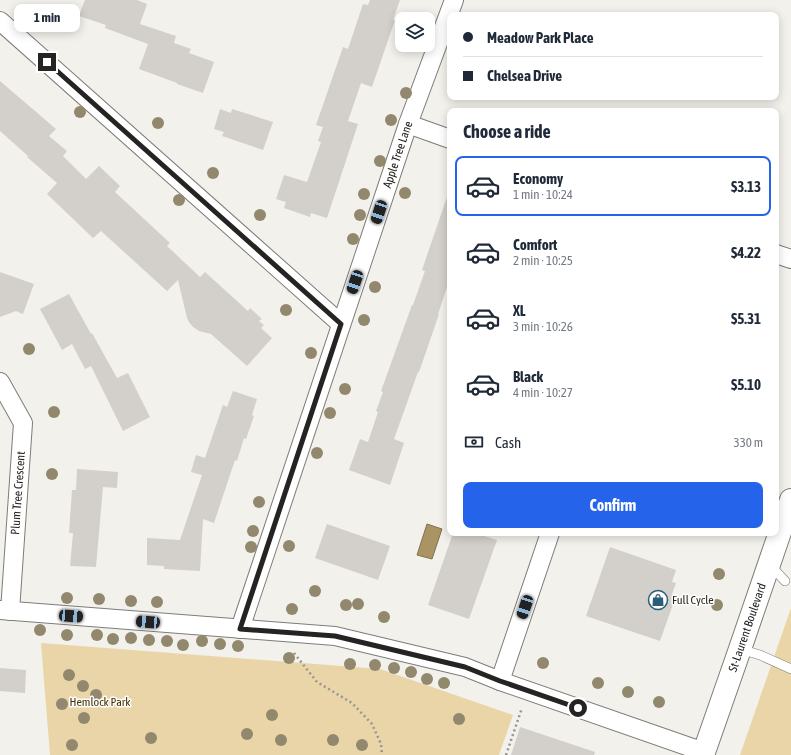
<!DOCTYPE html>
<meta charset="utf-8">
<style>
:root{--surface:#fff;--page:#f6f6f7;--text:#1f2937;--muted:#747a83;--line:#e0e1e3;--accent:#2563eb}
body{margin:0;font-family:"Asap Condensed",sans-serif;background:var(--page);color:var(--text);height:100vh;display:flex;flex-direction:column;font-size:15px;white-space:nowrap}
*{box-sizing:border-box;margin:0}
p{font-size:13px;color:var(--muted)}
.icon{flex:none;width:22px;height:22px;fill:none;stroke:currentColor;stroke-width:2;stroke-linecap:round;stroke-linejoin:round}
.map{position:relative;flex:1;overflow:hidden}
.sheet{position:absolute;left:447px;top:108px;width:332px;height:428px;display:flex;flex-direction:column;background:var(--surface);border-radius:8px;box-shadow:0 2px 10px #0003}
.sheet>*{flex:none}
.hud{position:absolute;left:447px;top:12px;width:332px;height:88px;border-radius:8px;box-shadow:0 2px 10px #0003;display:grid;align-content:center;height:88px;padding:0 16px;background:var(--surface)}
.fabs{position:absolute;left:395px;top:12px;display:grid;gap:8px}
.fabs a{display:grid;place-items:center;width:40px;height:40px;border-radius:8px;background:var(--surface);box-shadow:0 2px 10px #0003;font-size:20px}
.end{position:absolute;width:18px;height:18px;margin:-9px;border:5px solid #252422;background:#fff;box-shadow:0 0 0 2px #fff}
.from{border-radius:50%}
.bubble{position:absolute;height:28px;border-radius:8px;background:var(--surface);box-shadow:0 2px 10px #0003;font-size:13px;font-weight:700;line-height:28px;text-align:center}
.car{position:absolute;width:12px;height:24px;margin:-12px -6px;border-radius:5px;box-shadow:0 0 3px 1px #0007;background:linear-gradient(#222 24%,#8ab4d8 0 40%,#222 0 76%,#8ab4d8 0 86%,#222 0)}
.hud b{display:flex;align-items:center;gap:14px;height:38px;font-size:15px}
.hud b+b{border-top:1px solid var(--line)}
.hud i{width:10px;height:10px;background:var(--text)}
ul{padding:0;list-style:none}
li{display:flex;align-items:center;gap:12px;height:60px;margin:0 8px 6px;padding:0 8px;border:2px solid transparent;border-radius:8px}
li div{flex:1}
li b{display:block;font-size:15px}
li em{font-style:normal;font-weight:700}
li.on{border-color:var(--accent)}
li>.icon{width:36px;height:36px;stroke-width:1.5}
h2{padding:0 16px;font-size:18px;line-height:48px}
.pay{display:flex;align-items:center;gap:10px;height:44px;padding:0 16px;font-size:15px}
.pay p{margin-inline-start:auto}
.button{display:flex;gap:8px;margin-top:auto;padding:8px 16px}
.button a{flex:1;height:46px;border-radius:8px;background:var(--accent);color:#fff;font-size:16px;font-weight:700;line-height:46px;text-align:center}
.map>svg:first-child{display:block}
.green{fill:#ead5a8}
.water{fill:#aa9463;stroke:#827250}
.building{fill:#d3d0cb}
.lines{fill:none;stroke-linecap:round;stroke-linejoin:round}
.lane-casing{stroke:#7e7c78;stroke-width:10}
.street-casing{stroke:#7e7c78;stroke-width:20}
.secondary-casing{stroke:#7e7c78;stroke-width:24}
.path{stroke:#979591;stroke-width:2.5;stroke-dasharray:2 3;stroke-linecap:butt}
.lane{stroke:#fff;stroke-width:9}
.street{stroke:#fff;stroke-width:18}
.secondary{stroke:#fff;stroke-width:22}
.tree{fill:#92886e}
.route{stroke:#252422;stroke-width:5}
.labels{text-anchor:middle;stroke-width:3;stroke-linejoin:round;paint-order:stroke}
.street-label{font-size:12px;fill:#252422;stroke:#fffefc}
.poi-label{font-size:12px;fill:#252422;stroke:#fffefc;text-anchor:start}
.park-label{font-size:12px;fill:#423207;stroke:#fffefc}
</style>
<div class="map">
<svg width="791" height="755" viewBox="0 0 791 755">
<rect width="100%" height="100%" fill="#f3f1eb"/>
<path class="green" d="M 791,608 L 791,755 L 740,755 Z
M 41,643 L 380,669 L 513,715 L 499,755 L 50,755 Z"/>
<path class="water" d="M 427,524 L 442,529 L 432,559 L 417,555 Z"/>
<path class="building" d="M 85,0 L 137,0 L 147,4 L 140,24 L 176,36 L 174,43 L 191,49 L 189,53 L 214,62 L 203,93 L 177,84 L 177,83 L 139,69 L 148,44 L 105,28 L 106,25 L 79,16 Z
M 370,0 L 400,0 L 393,20 L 395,20 L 372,87 L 361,83 L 348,121 L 358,124 L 327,218 L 311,213 L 310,217 L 284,208 L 286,202 L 276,199 L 284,175 L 307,182 L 321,142 L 318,141 L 323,127 L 316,125 L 343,47 L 348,49 L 363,4 L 368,5 Z
M 0,81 L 56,129 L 49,136 L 67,151 L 63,156 L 86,179 L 99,166 L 120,186 L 115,192 L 170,243 L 167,246 L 200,277 L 205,272 L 248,311 L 250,308 L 262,319 L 259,321 L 264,325 L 261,328 L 272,338 L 247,366 L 211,334 L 199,331 L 193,327 L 189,322 L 187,318 L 178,280 L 167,291 L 101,231 L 93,238 L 47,194 L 57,183 L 27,157 L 28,156 L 0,131 Z
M 220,109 L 231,113 L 232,109 L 273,122 L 263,150 L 222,136 L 224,132 L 214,129 Z
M 447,197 L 450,197 L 450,278 L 438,314 L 439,314 L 426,352 L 419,372 L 418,372 L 394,439 L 404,443 L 390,485 L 349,470 L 360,439 L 368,442 L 378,412 L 376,411 L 383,392 L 381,391 L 412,305 L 413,305 L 425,271 L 422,270 Z
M 0,272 L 34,284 L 23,314 L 16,311 L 0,317 Z
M 69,294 L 91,334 L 92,333 L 117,378 L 128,373 L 150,417 L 123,431 L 91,366 L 85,369 L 72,344 L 62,350 L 40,309 Z
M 233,391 L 257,399 L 252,415 L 254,416 L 246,439 L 244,438 L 237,461 L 235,460 L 214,523 L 203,519 L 200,571 L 164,569 L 164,566 L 147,565 L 147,538 L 180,540 L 202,475 L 191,472 L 196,455 L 205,458 L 223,405 L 227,407 Z
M 77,469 L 118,472 L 117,488 L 103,487 L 96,567 L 70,566 L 73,533 L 69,533 L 72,490 L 76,490 Z
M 327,524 L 390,546 L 378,580 L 315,558 Z
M 453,533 L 475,533 L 497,540 L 469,619 L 428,605 Z
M 610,547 L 676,570 L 672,582 L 676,583 L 672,594 L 676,596 L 660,641 L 586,616 Z
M 0,668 L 26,670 L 25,693 L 0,691 Z
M 520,727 L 595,752 L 594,755 L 511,755 Z"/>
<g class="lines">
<g class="lane-casing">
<path id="lane" d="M 770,565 L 785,581
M 740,649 L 760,655 L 791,669"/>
</g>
<g class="street-casing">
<g id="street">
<path d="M 0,21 L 341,324"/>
<path d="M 408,124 L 450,139"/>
<path d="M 776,254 L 791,259"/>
<path d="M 0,382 L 23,423 L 10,611"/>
<path d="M 0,610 L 335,636 L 465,667 L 500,681 L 704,752"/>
<path id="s1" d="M 240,629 L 408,124 L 454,0"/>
<path d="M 500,681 L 550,533"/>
</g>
</g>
<g class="secondary-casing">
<g id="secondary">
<path id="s2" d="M 703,755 L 740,649 L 791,500"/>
</g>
</g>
<path class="path" d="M 294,653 L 317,682 L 352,703 L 372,724 L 381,744 L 382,755
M 506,755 L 522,708"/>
<use href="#lane" class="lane"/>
<use href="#street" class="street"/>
<use href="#secondary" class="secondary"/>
</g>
<g class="tree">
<circle cx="406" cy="93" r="6"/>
<circle cx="80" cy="112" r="6"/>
<circle cx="391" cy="120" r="6"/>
<circle cx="158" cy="123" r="6"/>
<circle cx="380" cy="161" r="6"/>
<circle cx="213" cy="173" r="6"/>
<circle cx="405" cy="193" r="6"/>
<circle cx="364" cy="194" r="6"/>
<circle cx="179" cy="200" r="6"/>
<circle cx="260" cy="215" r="6"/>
<circle cx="360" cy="215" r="6"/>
<circle cx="353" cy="239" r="6"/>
<circle cx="375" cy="287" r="6"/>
<circle cx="286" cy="310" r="6"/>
<circle cx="364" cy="320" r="6"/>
<circle cx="29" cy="349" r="6"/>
<circle cx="311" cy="353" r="6"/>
<circle cx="345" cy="389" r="6"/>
<circle cx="54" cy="412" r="6"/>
<circle cx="330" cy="413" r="6"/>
<circle cx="317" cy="453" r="6"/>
<circle cx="52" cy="474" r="6"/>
<circle cx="259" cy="502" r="6"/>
<circle cx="253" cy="531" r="6"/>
<circle cx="289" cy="546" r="6"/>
<circle cx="251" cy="547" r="6"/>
<circle cx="719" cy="574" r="6"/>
<circle cx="315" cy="591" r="6"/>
<circle cx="67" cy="598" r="6"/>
<circle cx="99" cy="599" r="6"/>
<circle cx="131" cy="601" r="6"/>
<circle cx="157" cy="602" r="6"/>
<circle cx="358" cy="604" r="6"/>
<circle cx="346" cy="605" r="6"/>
<circle cx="717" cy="605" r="6"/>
<circle cx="292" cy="609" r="6"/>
<circle cx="384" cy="617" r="6"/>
<circle cx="40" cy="630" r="6"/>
<circle cx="67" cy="635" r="6"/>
<circle cx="97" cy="635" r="6"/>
<circle cx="131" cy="638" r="6"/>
<circle cx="113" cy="639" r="6"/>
<circle cx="149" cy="640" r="6"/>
<circle cx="167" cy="641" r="6"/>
<circle cx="202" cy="641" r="6"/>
<circle cx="220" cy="644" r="6"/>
<circle cx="183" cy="645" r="6"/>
<circle cx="238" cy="646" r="6"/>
<circle cx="289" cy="658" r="6"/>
<circle cx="543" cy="663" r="6"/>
<circle cx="350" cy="664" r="6"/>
<circle cx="375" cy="665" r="6"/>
<circle cx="394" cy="668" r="6"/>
<circle cx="411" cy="672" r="6"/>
<circle cx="69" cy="675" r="6"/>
<circle cx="427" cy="679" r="6"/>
<circle cx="444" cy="683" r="6"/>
<circle cx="598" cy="683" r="6"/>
<circle cx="83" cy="686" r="6"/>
<circle cx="628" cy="692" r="6"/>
<circle cx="96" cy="695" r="6"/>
<circle cx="659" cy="702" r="6"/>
<circle cx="62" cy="704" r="6"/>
<circle cx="272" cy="715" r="6"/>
<circle cx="84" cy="718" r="6"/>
<circle cx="459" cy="719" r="6"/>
<circle cx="247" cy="734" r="6"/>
<circle cx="151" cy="738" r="6"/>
<circle cx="281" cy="740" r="6"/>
<circle cx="333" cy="740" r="6"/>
<circle cx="72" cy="745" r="6"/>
<circle cx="362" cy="745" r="6"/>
</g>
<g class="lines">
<path class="route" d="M 47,62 L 341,324 L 240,629 L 335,636 L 465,667 L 500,681 L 578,708"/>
</g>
<defs>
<g id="shop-ring" transform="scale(1)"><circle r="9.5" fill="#fffefc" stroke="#2a5d7a" stroke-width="1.5"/><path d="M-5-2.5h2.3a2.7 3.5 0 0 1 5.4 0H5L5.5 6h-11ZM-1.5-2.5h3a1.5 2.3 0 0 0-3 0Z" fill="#2a5d7a"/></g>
</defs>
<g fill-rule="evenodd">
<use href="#shop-ring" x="658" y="600"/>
</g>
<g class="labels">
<g class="street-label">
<text dy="4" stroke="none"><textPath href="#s1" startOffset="500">Apple Tree Lane</textPath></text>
<text transform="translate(18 493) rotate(-86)" y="4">Plum Tree Crescent</text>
<text dy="4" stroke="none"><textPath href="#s2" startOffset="135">St-Laurent Boulevard</textPath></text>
</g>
<g class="poi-label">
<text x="672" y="604">Full Cycle</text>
</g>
<g class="park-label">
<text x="100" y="706">Hemlock Park</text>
</g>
</g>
</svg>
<div class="fabs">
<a><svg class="icon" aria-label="layers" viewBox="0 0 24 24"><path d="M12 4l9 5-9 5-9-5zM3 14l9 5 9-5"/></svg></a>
</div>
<i class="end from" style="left:578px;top:708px"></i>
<i class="end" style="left:47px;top:62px"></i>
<div class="bubble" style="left:14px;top:4px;width:66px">1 min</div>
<i class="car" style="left:379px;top:212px;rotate:198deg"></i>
<i class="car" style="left:355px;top:282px;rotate:199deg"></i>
<i class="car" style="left:525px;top:607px;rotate:199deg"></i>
<i class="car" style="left:71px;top:616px;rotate:94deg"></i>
<i class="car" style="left:148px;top:622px;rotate:274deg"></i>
<div class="hud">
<b><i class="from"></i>Meadow Park Place</b>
<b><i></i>Chelsea Drive</b>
</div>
<section class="sheet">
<h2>Choose a ride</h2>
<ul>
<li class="on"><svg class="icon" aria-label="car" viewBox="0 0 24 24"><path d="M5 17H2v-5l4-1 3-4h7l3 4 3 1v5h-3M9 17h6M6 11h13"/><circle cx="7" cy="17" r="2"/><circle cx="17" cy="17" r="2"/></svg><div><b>Economy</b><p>1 min · 10:24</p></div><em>$3.13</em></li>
<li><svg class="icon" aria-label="car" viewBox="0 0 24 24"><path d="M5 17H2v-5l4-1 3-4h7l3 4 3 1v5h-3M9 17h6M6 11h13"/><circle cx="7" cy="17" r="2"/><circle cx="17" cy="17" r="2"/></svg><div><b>Comfort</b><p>2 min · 10:25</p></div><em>$4.22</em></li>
<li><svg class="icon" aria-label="car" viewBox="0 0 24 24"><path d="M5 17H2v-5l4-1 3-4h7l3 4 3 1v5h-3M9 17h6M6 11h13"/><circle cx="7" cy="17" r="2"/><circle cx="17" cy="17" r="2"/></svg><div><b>XL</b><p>3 min · 10:26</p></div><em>$5.31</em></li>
<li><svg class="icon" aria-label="car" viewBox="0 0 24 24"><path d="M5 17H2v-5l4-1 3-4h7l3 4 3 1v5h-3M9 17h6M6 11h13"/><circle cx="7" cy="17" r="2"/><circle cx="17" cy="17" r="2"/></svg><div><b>Black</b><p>4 min · 10:27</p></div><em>$5.10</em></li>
</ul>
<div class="pay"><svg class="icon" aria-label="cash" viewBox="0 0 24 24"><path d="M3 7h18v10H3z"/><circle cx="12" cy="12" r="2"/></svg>Cash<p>330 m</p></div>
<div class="button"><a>Confirm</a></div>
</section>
</div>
